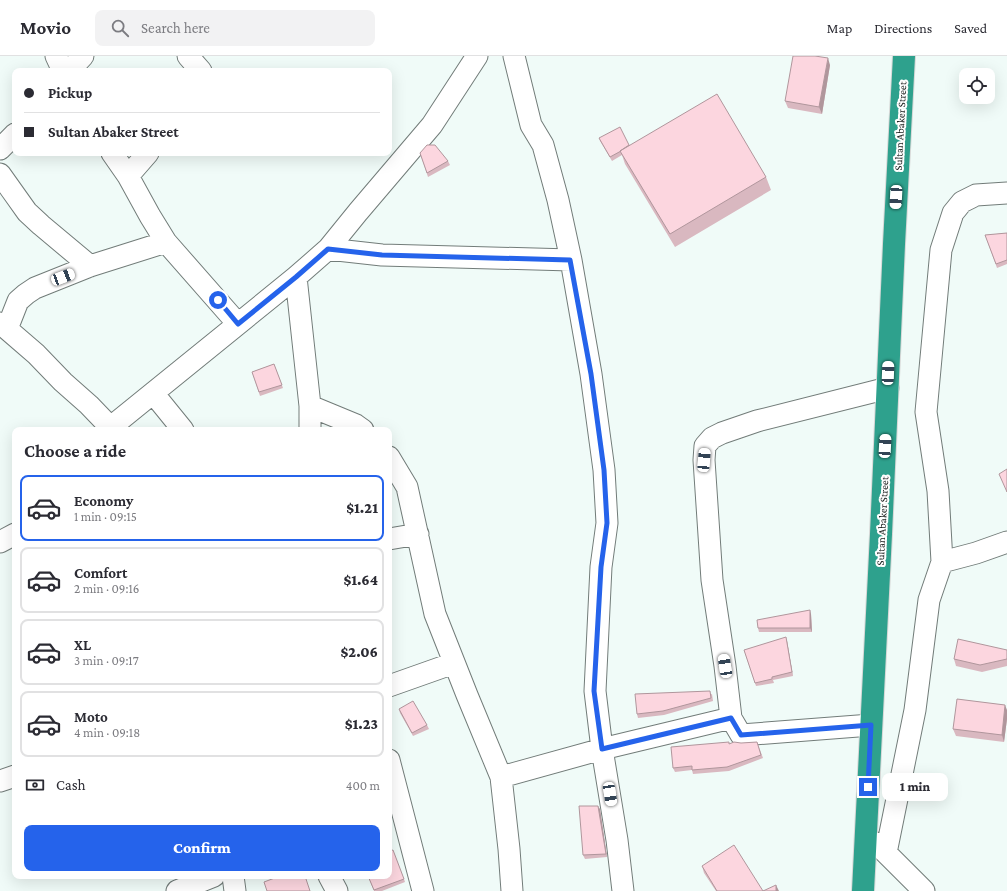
<!DOCTYPE html>
<meta charset="utf-8">
<style>
:root{--surface:#fff;--page:#f2f2f3;--text:#2b2b33;--muted:#7c7c81;--line:#e1e1e2;--accent:#2563eb}
body{margin:0;font-family:"Crimson Pro",serif;background:var(--page);color:var(--text);height:100vh;display:flex;flex-direction:column;font-size:15px;white-space:nowrap}
*{box-sizing:border-box;margin:0}
p{font-size:13px;color:var(--muted)}
.icon{flex:none;width:22px;height:22px;fill:none;stroke:currentColor;stroke-width:2;stroke-linecap:round;stroke-linejoin:round}
.map{position:relative;flex:1;overflow:hidden}
.panel{position:absolute;left:12px;top:371px;width:380px;height:452px;display:flex;flex-direction:column;background:var(--surface);border-radius:8px;box-shadow:0 4px 16px #0002}
.panel>*{flex:none}
.top-card{position:absolute;left:12px;top:12px;width:380px;height:88px;border-radius:8px;box-shadow:0 4px 16px #0002;display:grid;align-content:center;height:88px;padding:0 12px;background:var(--surface)}
.buttons{position:absolute;left:959px;top:12px;display:grid;gap:8px}
.buttons a{display:grid;place-items:center;width:36px;height:36px;border-radius:8px;background:var(--surface);box-shadow:0 4px 16px #0002;font-size:20px}
.end{position:absolute;width:18px;height:18px;margin:-9px;border:5px solid #2563eb;background:#fff;box-shadow:0 0 0 2px #fff}
.from{border-radius:50%}
.bubble{position:absolute;height:28px;border-radius:8px;background:var(--surface);box-shadow:0 4px 16px #0002;font-size:13px;font-weight:800;line-height:28px;text-align:center}
.car{position:absolute;width:12px;height:24px;margin:-12px -6px;border-radius:5px;box-shadow:0 0 3px 1px #0007;background:linear-gradient(#fff 24%,#345 0 40%,#fff 0 76%,#345 0 86%,#fff 0)}
.top-card b{display:flex;align-items:center;gap:14px;height:38px;font-size:15px}
.top-card b+b{border-top:1px solid var(--line)}
.top-card i{width:10px;height:10px;background:var(--text)}
ul{padding:0;list-style:none}
li{display:flex;align-items:center;gap:12px;height:66px;margin:0 8px 6px;padding:0 4px;border:2px solid var(--line);border-radius:8px}
li div{flex:1}
li b{display:block;font-size:15px}
li em{font-style:normal;font-weight:800}
li.on{border-color:var(--accent)}
li>.icon{width:36px;height:36px;stroke-width:1.5}
h2{padding:0 12px;font-size:18px;line-height:48px}
.pay{display:flex;align-items:center;gap:10px;height:44px;padding:0 12px;font-size:15px}
.pay p{margin-inline-start:auto}
.cta{display:flex;gap:8px;margin-top:auto;padding:8px 12px}
.cta a{flex:1;height:46px;border-radius:8px;background:var(--accent);color:#fff;font-size:16px;font-weight:800;line-height:46px;text-align:center}
header{display:flex;align-items:center;gap:24px;box-sizing:border-box;height:56px;padding:0 20px;background:var(--surface);border-bottom:1px solid var(--line)}
header strong{font-size:19px}
nav{display:flex;gap:22px;margin-inline-start:auto;font-size:14px}
.search{width:280px;height:36px;background:var(--page);display:flex;align-items:center;gap:10px;box-sizing:border-box;padding:0 14px;border-radius:8px;color:var(--muted);font-size:15px}
.map>svg:first-child{display:block}
.lines{fill:none;stroke-linecap:round;stroke-linejoin:round}
.minor-casing{stroke:#727c79;stroke-width:23}
.highway-casing{stroke:#d7d8d7;stroke-width:24}
.minor{stroke:#fff;stroke-width:21}
.highway{stroke:#2ea18d;stroke-width:22}
.wall{fill:#d9b8c0}
.shaded-wall{fill:#b0969c}
.building{fill:#fcd6df;stroke:#b0969c}
.route{stroke:#2563eb;stroke-width:5}
.labels{text-anchor:middle;stroke-width:4;stroke-linejoin:round;paint-order:stroke}
.street-label{font-size:11px;fill:#202423;stroke:#fff}
</style>
<header>
<strong>Movio</strong>
<div class="search"><svg class="icon" aria-label="search" viewBox="0 0 24 24"><circle cx="10" cy="10" r="6"/><path d="M15 15l6 6"/></svg>Search here</div>
<nav><a>Map</a><a>Directions</a><a>Saved</a></nav>
</header>
<div class="map">
<svg width="1007" height="835" viewBox="0 0 1007 835">
<rect width="100%" height="100%" fill="#f0fbf8"/>
<g class="lines">
<g class="minor-casing">
<path id="minor" d="M 56,0 L 63,15
M 188,0 L 201,15
M 69,15 L 83,0
M 0,93 L 15,78
M 112,97 L 128,120 L 150,160 L 166,186 L 238,268
M 0,118 L 27,156 L 41,169 L 90,210
M 128,120 L 148,97
M 328,193 L 382,199 L 571,204 L 558,144 L 543,89 L 531,69 L 514,0
M 571,204 L 591,318 L 604,414 L 607,467 L 601,511 L 595,635 L 602,693 L 617,784 L 623,835
M 296,221 L 310,350 L 310,374
M 0,267 L 36,298 L 63,326 L 89,349 L 113,374
M 7,273 L 18,245 L 26,238 L 35,232 L 90,210 L 166,186
M 153,337 L 183,374
M 310,350 L 356,369 L 363,374
M 111,371 L 296,221 L 328,193 L 358,156 L 432,69 L 477,0
M 389,401 L 407,431 L 435,558 L 467,639 L 501,721 L 509,793 L 512,835
M 389,483 L 418,478
M 0,486 L 15,478
M 942,506 L 976,497 L 1007,486
M 389,630 L 454,607
M 871,669 L 741,679 L 731,662 L 725,610 L 712,524 L 704,404 L 705,390 L 712,382 L 722,377 L 757,365 L 888,332
M 389,704 L 423,835
M 501,721 L 602,693 L 731,662
M 0,725 L 15,720
M 876,787 L 924,835
M 886,797 L 915,654 L 929,544 L 942,506 L 938,435 L 926,356 L 941,194 L 953,157 L 962,146 L 976,139 L 1007,137
M 233,820 L 235,835
M 329,820 L 337,835
M 177,835 L 214,820"/>
</g>
<g class="highway-casing">
<path id="highway" d="M 863,835 L 881,478 L 894,188 L 904,0"/>
</g>
<use href="#minor" class="minor"/>
<use href="#highway" class="highway"/>
</g>
<path class="wall" d="M 830,9 L 822,58 L 788,52 L 785,45 Z
M 599,82 L 629,89 L 766,121 L 771,134 L 675,191 L 625,108 L 622,99 L 612,105 L 600,85 Z
M 420,97 L 448,105 L 450,109 L 428,121 Z
M 1007,177 L 1007,208 L 997,212 L 985,179 Z
M 274,308 L 283,332 L 260,340 L 252,316 Z
M 811,558 L 812,576 L 759,576 L 758,572 Z
M 787,585 L 793,620 L 773,624 L 774,627 L 756,630 L 744,594 Z
M 1007,594 L 1007,610 L 982,616 L 956,610 L 954,603 Z
M 712,638 L 713,645 L 664,659 L 638,662 L 637,658 Z
M 399,653 L 427,669 L 429,673 L 413,680 L 400,657 Z
M 1007,654 L 1007,663 L 1004,686 L 956,680 L 953,673 Z
M 757,686 L 763,702 L 729,715 L 693,718 L 692,714 L 675,716 L 673,712 L 730,688 Z
M 600,753 L 607,801 L 585,803 L 583,799 Z
M 702,810 L 763,835 L 716,835 L 704,817 Z
M 368,820 L 404,823 L 405,826 L 382,835 L 374,835 Z"/>
<path class="shaded-wall" d="M 828,2 L 830,9 L 822,58 L 819,51 Z
M 810,554 L 811,558 L 812,576 L 810,572 Z
M 786,581 L 787,585 L 793,620 L 792,616 Z
M 1005,649 L 1007,654 L 1007,663 L 1004,686 L 1002,679 Z
M 598,750 L 600,753 L 607,801 L 606,798 Z
M 776,829 L 779,835 L 776,835 Z"/>
<path class="building" d="M 793,0 L 815,0 L 828,2 L 819,51 L 785,45 Z
M 717,38 L 766,121 L 670,178 L 620,95 Z
M 620,71 L 629,89 L 620,95 L 621,95 L 610,101 L 599,82 Z
M 427,89 L 435,89 L 448,105 L 427,117 L 420,97 Z
M 1007,177 L 1007,204 L 996,208 L 985,179 Z
M 274,308 L 282,329 L 259,336 L 252,316 Z
M 1007,413 L 1007,436 L 999,418 Z
M 810,554 L 810,572 L 758,572 L 757,564 Z
M 786,581 L 792,616 L 772,621 L 772,623 L 755,627 L 744,594 Z
M 958,583 L 1007,594 L 1007,603 L 980,609 L 954,603 Z
M 710,635 L 711,642 L 663,655 L 637,658 L 635,638 Z
M 957,643 L 1005,649 L 1002,679 L 953,673 Z
M 413,645 L 427,669 L 412,677 L 399,653 Z
M 729,686 L 729,688 L 734,686 L 741,687 L 757,686 L 761,699 L 727,711 L 692,714 L 692,710 L 673,712 L 671,691 Z
M 579,750 L 598,750 L 606,798 L 583,799 Z
M 734,789 L 763,835 L 717,835 L 702,810 Z
M 393,794 L 404,823 L 374,834 L 368,820 L 389,820 L 389,795 Z
M 280,820 L 297,820 L 298,822 L 305,820 L 310,835 L 267,835 L 264,826 Z
M 776,829 L 776,835 L 763,835 Z"/>
<g class="lines">
<path class="route" d="M 218,244 L 238,268 L 296,221 L 328,193 L 382,199 L 570,204 L 591,318 L 604,414 L 607,467 L 601,511 L 594,635 L 602,693 L 731,662 L 741,679 L 871,669 L 868,731"/>
</g>
<g class="labels">
<g class="street-label">
<text transform="translate(900 70) rotate(-87)" y="4">Sultan Abaker Street</text>
<text transform="translate(882 465) rotate(-87)" y="4">Sultan Abaker Street</text>
</g>
</g>
</svg>
<div class="buttons">
<a><svg class="icon" aria-label="locate" viewBox="0 0 24 24"><circle cx="12" cy="12" r="6"/><path d="M12 2v4M12 18v4M2 12h4M18 12h4"/></svg></a>
</div>
<i class="end from" style="left:218px;top:244px"></i>
<i class="end" style="left:868px;top:731px"></i>
<div class="bubble" style="left:882px;top:717px;width:66px">1 min</div>
<i class="car" style="left:896px;top:141px;rotate:183deg"></i>
<i class="car" style="left:63px;top:221px;rotate:69deg"></i>
<i class="car" style="left:888px;top:317px;rotate:2deg"></i>
<i class="car" style="left:885px;top:390px;rotate:3deg"></i>
<i class="car" style="left:704px;top:404px;rotate:5deg"></i>
<i class="car" style="left:725px;top:610px;rotate:351deg"></i>
<i class="car" style="left:610px;top:738px;rotate:171deg"></i>
<div class="top-card">
<b><i class="from"></i>Pickup</b>
<b><i></i>Sultan Abaker Street</b>
</div>
<section class="panel">
<h2>Choose a ride</h2>
<ul>
<li class="on"><svg class="icon" aria-label="car" viewBox="0 0 24 24"><path d="M5 17H2v-5l4-1 3-4h7l3 4 3 1v5h-3M9 17h6M6 11h13"/><circle cx="7" cy="17" r="2"/><circle cx="17" cy="17" r="2"/></svg><div><b>Economy</b><p>1 min · 09:15</p></div><em>$1.21</em></li>
<li><svg class="icon" aria-label="car" viewBox="0 0 24 24"><path d="M5 17H2v-5l4-1 3-4h7l3 4 3 1v5h-3M9 17h6M6 11h13"/><circle cx="7" cy="17" r="2"/><circle cx="17" cy="17" r="2"/></svg><div><b>Comfort</b><p>2 min · 09:16</p></div><em>$1.64</em></li>
<li><svg class="icon" aria-label="car" viewBox="0 0 24 24"><path d="M5 17H2v-5l4-1 3-4h7l3 4 3 1v5h-3M9 17h6M6 11h13"/><circle cx="7" cy="17" r="2"/><circle cx="17" cy="17" r="2"/></svg><div><b>XL</b><p>3 min · 09:17</p></div><em>$2.06</em></li>
<li><svg class="icon" aria-label="car" viewBox="0 0 24 24"><path d="M5 17H2v-5l4-1 3-4h7l3 4 3 1v5h-3M9 17h6M6 11h13"/><circle cx="7" cy="17" r="2"/><circle cx="17" cy="17" r="2"/></svg><div><b>Moto</b><p>4 min · 09:18</p></div><em>$1.23</em></li>
</ul>
<div class="pay"><svg class="icon" aria-label="cash" viewBox="0 0 24 24"><path d="M3 7h18v10H3z"/><circle cx="12" cy="12" r="2"/></svg>Cash<p>400 m</p></div>
<div class="cta"><a>Confirm</a></div>
</section>
</div>
